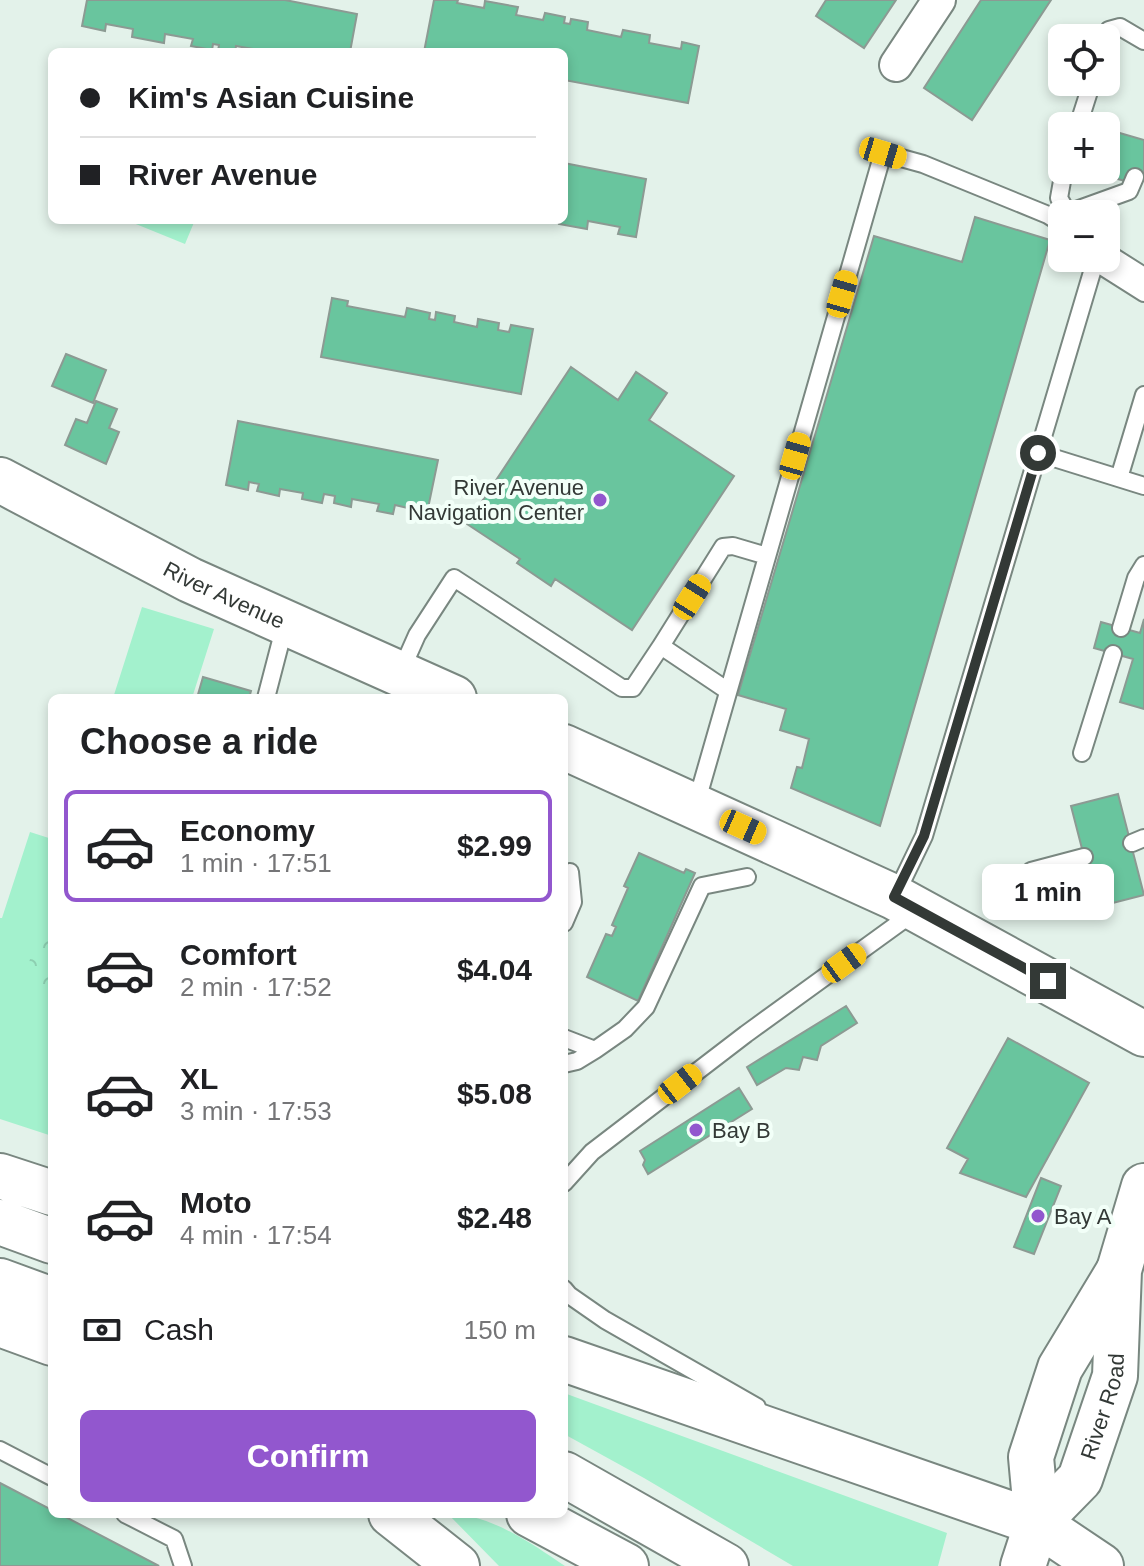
<!DOCTYPE html>
<meta charset="utf-8">
<style>
:root{--surface:#fff;--page:#f2f2f2;--text:#202124;--muted:#757577;--line:#e0e0e0;--accent:#9257ce}
body{margin:0;font-family:Arial,sans-serif;background:var(--page);color:var(--text);height:100vh;display:flex;flex-direction:column;font-size:30px;white-space:nowrap}
*{box-sizing:border-box;margin:0}
p{font-size:26px;color:var(--muted)}
.icon{flex:none;width:44px;height:44px;fill:none;stroke:currentColor;stroke-width:2;stroke-linecap:round;stroke-linejoin:round}
.map{position:relative;flex:1;overflow:hidden}
.details{position:absolute;left:48px;top:694px;width:520px;height:824px;display:flex;flex-direction:column;background:var(--surface);border-radius:12px;box-shadow:0 4px 12px #0003}
.details>*{flex:none}
.top-card{position:absolute;left:48px;top:48px;width:520px;height:176px;border-radius:12px;box-shadow:0 4px 12px #0003;display:grid;align-content:center;height:176px;padding:0 32px;background:var(--surface)}
.tools{position:absolute;left:1048px;top:24px;display:grid;gap:16px}
.tools a{display:grid;place-items:center;width:72px;height:72px;border-radius:12px;background:var(--surface);box-shadow:0 4px 12px #0003;font-size:40px}
.end{position:absolute;width:36px;height:36px;margin:-18px;border:10px solid #333936;background:#fff;box-shadow:0 0 0 4px #fff}
.from{border-radius:50%}
.bubble{position:absolute;height:56px;border-radius:12px;background:var(--surface);box-shadow:0 4px 12px #0003;font-size:26px;font-weight:700;line-height:56px;text-align:center}
.car{position:absolute;width:24px;height:48px;margin:-24px -12px;border-radius:10px;box-shadow:0 0 6px 2px #0007;background:linear-gradient(#f5c518 24%,#345 0 40%,#f5c518 0 76%,#345 0 86%,#f5c518 0)}
.top-card b{display:flex;align-items:center;gap:28px;height:76px;font-size:30px}
.top-card b+b{border-top:2px solid var(--line)}
.top-card i{width:20px;height:20px;background:var(--text)}
ul{padding:0;list-style:none}
li{display:flex;align-items:center;gap:24px;height:112px;margin:0 16px 12px;padding:0 16px;border:4px solid transparent;border-radius:12px}
li div{flex:1}
li b{display:block;font-size:30px}
li em{font-style:normal;font-weight:700}
li.active{border-color:var(--accent)}
li>.icon{width:72px;height:72px;stroke-width:1.5}
h2{padding:0 32px;font-size:36px;line-height:96px}
.pay{display:flex;align-items:center;gap:20px;height:88px;padding:0 32px;font-size:30px}
.pay p{margin-inline-start:auto}
.button{display:flex;gap:16px;margin-top:auto;padding:16px 32px}
.button a{flex:1;height:92px;border-radius:12px;background:var(--accent);color:#fff;font-size:32px;font-weight:700;line-height:92px;text-align:center}
.map>svg:first-child{display:block}
.green{fill:#a3f1cd}
.park{fill:url(#park-crowns)}
.building{fill:#69c59e;stroke:#8c9a93;stroke-width:2}
.lines{fill:none;stroke-linecap:round;stroke-linejoin:round}
.lane-casing{stroke:#798780;stroke-width:20}
.street-casing{stroke:#798780;stroke-width:36}
.secondary-casing{stroke:#798780;stroke-width:48}
.primary-casing{stroke:#798780;stroke-width:48}
.highway-casing{stroke:#798780;stroke-width:48}
.lane{stroke:#fff;stroke-width:16}
.street{stroke:#fff;stroke-width:32}
.secondary{stroke:#fff;stroke-width:44}
.primary{stroke:#fff;stroke-width:44}
.highway{stroke:#fff;stroke-width:44}
.route{stroke:#333936;stroke-width:10}
.poi-dot{fill:#9257ce;stroke:#f2fff8;stroke-width:3}
.labels{text-anchor:middle;stroke-width:8;stroke-linejoin:round;paint-order:stroke}
.poi-label{font-size:22px;fill:#333936;stroke:#f2fff8;text-anchor:start}
.street-label{font-size:22px;fill:#333936;stroke:#f2fff8}
</style>
<div class="map">
<svg width="1144" height="1566" viewBox="0 0 1144 1566">
<defs>
<pattern id="park-crowns" width="20" height="18" patternUnits="userSpaceOnUse" patternTransform="scale(2)"><rect width="20" height="18" fill="#a3f1cd"/><path d="M2 6a3 3 0 1 1 6 0M12 15a3 3 0 1 1 6 0" fill="none" stroke="#8dcfb1"/></pattern>
</defs>
<rect width="100%" height="100%" fill="#e3f2ea"/>
<path class="green" d="M 126,220 L 195,220 L 185,244 Z
M 142,607 L 214,629 L 192,698 L 113,698 Z
M 30,832 L 52,839 L 52,1136 L 0,1119 L 0,918 L 2,918 Z
M 564,1393 L 947,1533 L 938,1566 L 793,1566 L 644,1478 L 564,1434 Z
M 448,1514 C 491,1514 530,1543 565,1566 L 499,1566 Z"/>
<path class="park" d="M 40,931 L 52,936 L 52,992 L 22,982 Z"/>
<path class="building" d="M 87,0 L 285,0 L 357,14 L 350,52 L 271,52 L 236,46 L 235,52 L 226,52 L 218,51 L 219,45 L 213,44 L 212,50 L 191,46 L 193,39 L 165,34 L 164,43 L 132,37 L 133,29 L 106,24 L 105,31 L 82,26 Z
M 434,0 L 458,0 L 457,3 L 484,8 L 485,1 L 518,7 L 516,15 L 543,20 L 545,13 L 565,17 L 564,23 L 570,24 L 571,19 L 588,22 L 587,30 L 621,37 L 623,30 L 650,35 L 649,43 L 681,49 L 682,42 L 699,46 L 688,103 L 564,80 L 564,52 L 424,52 Z
M 826,0 L 896,0 L 864,48 L 816,16 Z
M 981,0 L 1051,0 L 972,120 L 924,88 Z
M 1106,129 L 1144,140 L 1144,180 L 1126,175 L 1125,181 L 1114,178 L 1115,173 L 1105,170 Z
M 564,163 L 646,179 L 636,237 L 618,234 L 620,227 L 588,221 L 587,229 L 559,224 L 560,220 L 564,220 Z
M 975,217 L 1050,240 L 880,826 L 791,788 L 797,767 L 802,768 L 809,739 L 780,730 L 786,709 L 738,695 L 874,236 L 962,262 Z
M 332,298 L 348,301 L 347,306 L 405,317 L 407,308 L 430,313 L 429,319 L 435,320 L 436,312 L 455,316 L 454,322 L 477,327 L 478,319 L 499,323 L 498,330 L 509,332 L 511,325 L 533,329 L 521,394 L 321,357 Z
M 66,354 L 106,370 L 93,403 L 52,386 Z
M 571,367 L 618,400 L 636,372 L 667,393 L 649,420 L 734,476 L 632,630 L 555,579 L 551,586 L 517,563 L 520,559 L 467,524 Z
M 96,401 L 117,409 L 109,428 L 119,432 L 106,464 L 65,445 L 76,419 L 87,423 Z
M 238,421 L 438,460 L 426,518 L 411,515 L 412,509 L 395,505 L 393,514 L 377,511 L 379,504 L 352,499 L 351,507 L 334,503 L 335,496 L 324,494 L 322,503 L 302,499 L 303,493 L 280,489 L 279,496 L 257,491 L 259,484 L 249,482 L 248,490 L 226,485 Z
M 1144,619 L 1144,709 L 1120,702 L 1133,659 L 1094,648 L 1101,622 L 1140,633 Z
M 203,677 L 251,691 L 249,698 L 197,698 Z
M 1118,794 L 1144,895 L 1097,907 L 1071,806 Z
M 639,853 L 684,873 L 686,869 L 695,873 L 638,1001 L 587,977 L 606,934 L 612,936 L 616,927 L 612,925 L 628,888 L 624,886 Z
M 846,1006 L 857,1023 L 821,1046 L 817,1060 L 803,1057 L 799,1070 L 786,1068 L 757,1085 L 747,1067 Z
M 1008,1038 L 1089,1083 L 1026,1197 L 960,1173 L 968,1159 L 947,1148 Z
M 739,1088 L 752,1109 L 648,1174 L 643,1165 L 645,1160 L 640,1151 Z
M 1041,1178 L 1061,1186 L 1034,1254 L 1014,1247 Z
M 0,1483 L 52,1510 L 52,1514 L 60,1514 L 159,1566 L 0,1566 Z"/>
<g class="lines">
<g class="lane-casing">
<path id="lane" d="M 1106,39 L 1109,30 L 1120,27 L 1144,41
M 1078,126 L 1092,82
M 1064,170 L 1059,198 L 1068,214
M 1068,213 L 1129,191 L 1135,177
M 1106,252 L 1144,276
M 1038,453 L 1144,486
M 1119,478 L 1144,395
M 1121,628 L 1136,578 L 1144,565
M 661,646 L 723,547 L 733,546 L 767,556
M 401,671 L 417,635 L 454,578 L 622,688 L 633,688 L 661,646 L 728,691
M 266,698 L 285,625
M 1082,753 L 1113,654
M 696,804 L 883,153 L 923,164 L 1048,215 L 1062,224
M 1132,843 L 1144,838
M 1031,871 L 1084,857
M 895,896 L 924,836 L 1095,262 L 1144,293
M 564,923 L 573,902 L 570,872
M 564,1038 L 595,1050 L 625,1029 L 646,1007 L 702,886 L 747,877
M 564,1064 L 577,1061 L 595,1050
M 564,1183 L 592,1152 L 746,1034 L 913,913
M 564,1289 L 569,1295 L 605,1320 L 757,1407
M 0,1450 L 52,1477
M 125,1514 L 174,1539 L 183,1566"/>
</g>
<g class="street-casing">
<path id="street" d="M 896,65 L 939,0"/>
</g>
<g class="secondary-casing">
<g id="secondary">
<path id="s1" d="M 0,480 L 190,580 L 454,698"/>
<path d="M 564,747 L 894,897 L 1144,1034"/>
</g>
</g>
<g class="primary-casing">
<g id="primary">
<path id="s2" d="M 1037,1523 L 1080,1479 L 1115,1376 L 1119,1270 L 1144,1186"/>
<path d="M 1023,1566 L 1037,1523 L 1031,1457 L 1060,1368 L 1118,1272"/>
</g>
</g>
<g class="highway-casing">
<path id="highway" d="M 0,1176 L 52,1193
M 0,1222 L 52,1241
M 0,1281 L 52,1300
M 0,1324 L 52,1343
M 564,1359 L 1037,1523 L 1101,1566
M 564,1474 L 726,1566
M 391,1514 L 457,1566
M 529,1514 L 626,1566"/>
</g>
<use href="#lane" class="lane"/>
<use href="#street" class="street"/>
<use href="#secondary" class="secondary"/>
<use href="#primary" class="primary"/>
<use href="#highway" class="highway"/>
</g>
<g class="lines">
<path class="route" d="M 1038,453 L 924,836 L 894,897 L 1048,981"/>
</g>
<g class="poi-dot">
<circle cx="600" cy="500" r="8"/>
<circle cx="696" cy="1130" r="8"/>
<circle cx="1038" cy="1216" r="8"/>
</g>
<g class="labels">
<g class="poi-label">
<text x="584" y="495" text-anchor="end">River Avenue<tspan x="584" dy="25">Navigation Center</tspan></text>
<text x="712" y="1138">Bay B</text>
<text x="1054" y="1224">Bay A</text>
</g>
<g class="street-label">
<text dy="8" stroke="none"><textPath href="#s1" startOffset="252">River Avenue</textPath></text>
<text dy="8" stroke="none"><textPath href="#s2" startOffset="138">River Road</textPath></text>
</g>
</g>
</svg>
<div class="tools">
<a><svg class="icon" aria-label="locate" viewBox="0 0 24 24"><circle cx="12" cy="12" r="6"/><path d="M12 2v4M12 18v4M2 12h4M18 12h4"/></svg></a>
<a>+</a>
<a>−</a>
</div>
<i class="end from" style="left:1038px;top:453px"></i>
<i class="end" style="left:1048px;top:981px"></i>
<div class="bubble" style="left:982px;top:864px;width:132px">1 min</div>
<i class="car" style="left:883px;top:153px;rotate:107deg"></i>
<i class="car" style="left:842px;top:294px;rotate:16deg"></i>
<i class="car" style="left:795px;top:456px;rotate:16deg"></i>
<i class="car" style="left:692px;top:597px;rotate:32deg"></i>
<i class="car" style="left:743px;top:827px;rotate:114deg"></i>
<i class="car" style="left:844px;top:963px;rotate:54deg"></i>
<i class="car" style="left:680px;top:1084px;rotate:52deg"></i>
<div class="top-card">
<b><i class="from"></i>Kim's Asian Cuisine</b>
<b><i></i>River Avenue</b>
</div>
<section class="details">
<h2>Choose a ride</h2>
<ul>
<li class="active"><svg class="icon" aria-label="car" viewBox="0 0 24 24"><path d="M5 17H2v-5l4-1 3-4h7l3 4 3 1v5h-3M9 17h6M6 11h13"/><circle cx="7" cy="17" r="2"/><circle cx="17" cy="17" r="2"/></svg><div><b>Economy</b><p>1 min · 17:51</p></div><em>$2.99</em></li>
<li><svg class="icon" aria-label="car" viewBox="0 0 24 24"><path d="M5 17H2v-5l4-1 3-4h7l3 4 3 1v5h-3M9 17h6M6 11h13"/><circle cx="7" cy="17" r="2"/><circle cx="17" cy="17" r="2"/></svg><div><b>Comfort</b><p>2 min · 17:52</p></div><em>$4.04</em></li>
<li><svg class="icon" aria-label="car" viewBox="0 0 24 24"><path d="M5 17H2v-5l4-1 3-4h7l3 4 3 1v5h-3M9 17h6M6 11h13"/><circle cx="7" cy="17" r="2"/><circle cx="17" cy="17" r="2"/></svg><div><b>XL</b><p>3 min · 17:53</p></div><em>$5.08</em></li>
<li><svg class="icon" aria-label="car" viewBox="0 0 24 24"><path d="M5 17H2v-5l4-1 3-4h7l3 4 3 1v5h-3M9 17h6M6 11h13"/><circle cx="7" cy="17" r="2"/><circle cx="17" cy="17" r="2"/></svg><div><b>Moto</b><p>4 min · 17:54</p></div><em>$2.48</em></li>
</ul>
<div class="pay"><svg class="icon" aria-label="cash" viewBox="0 0 24 24"><path d="M3 7h18v10H3z"/><circle cx="12" cy="12" r="2"/></svg>Cash<p>150 m</p></div>
<div class="button"><a>Confirm</a></div>
</section>
</div>
